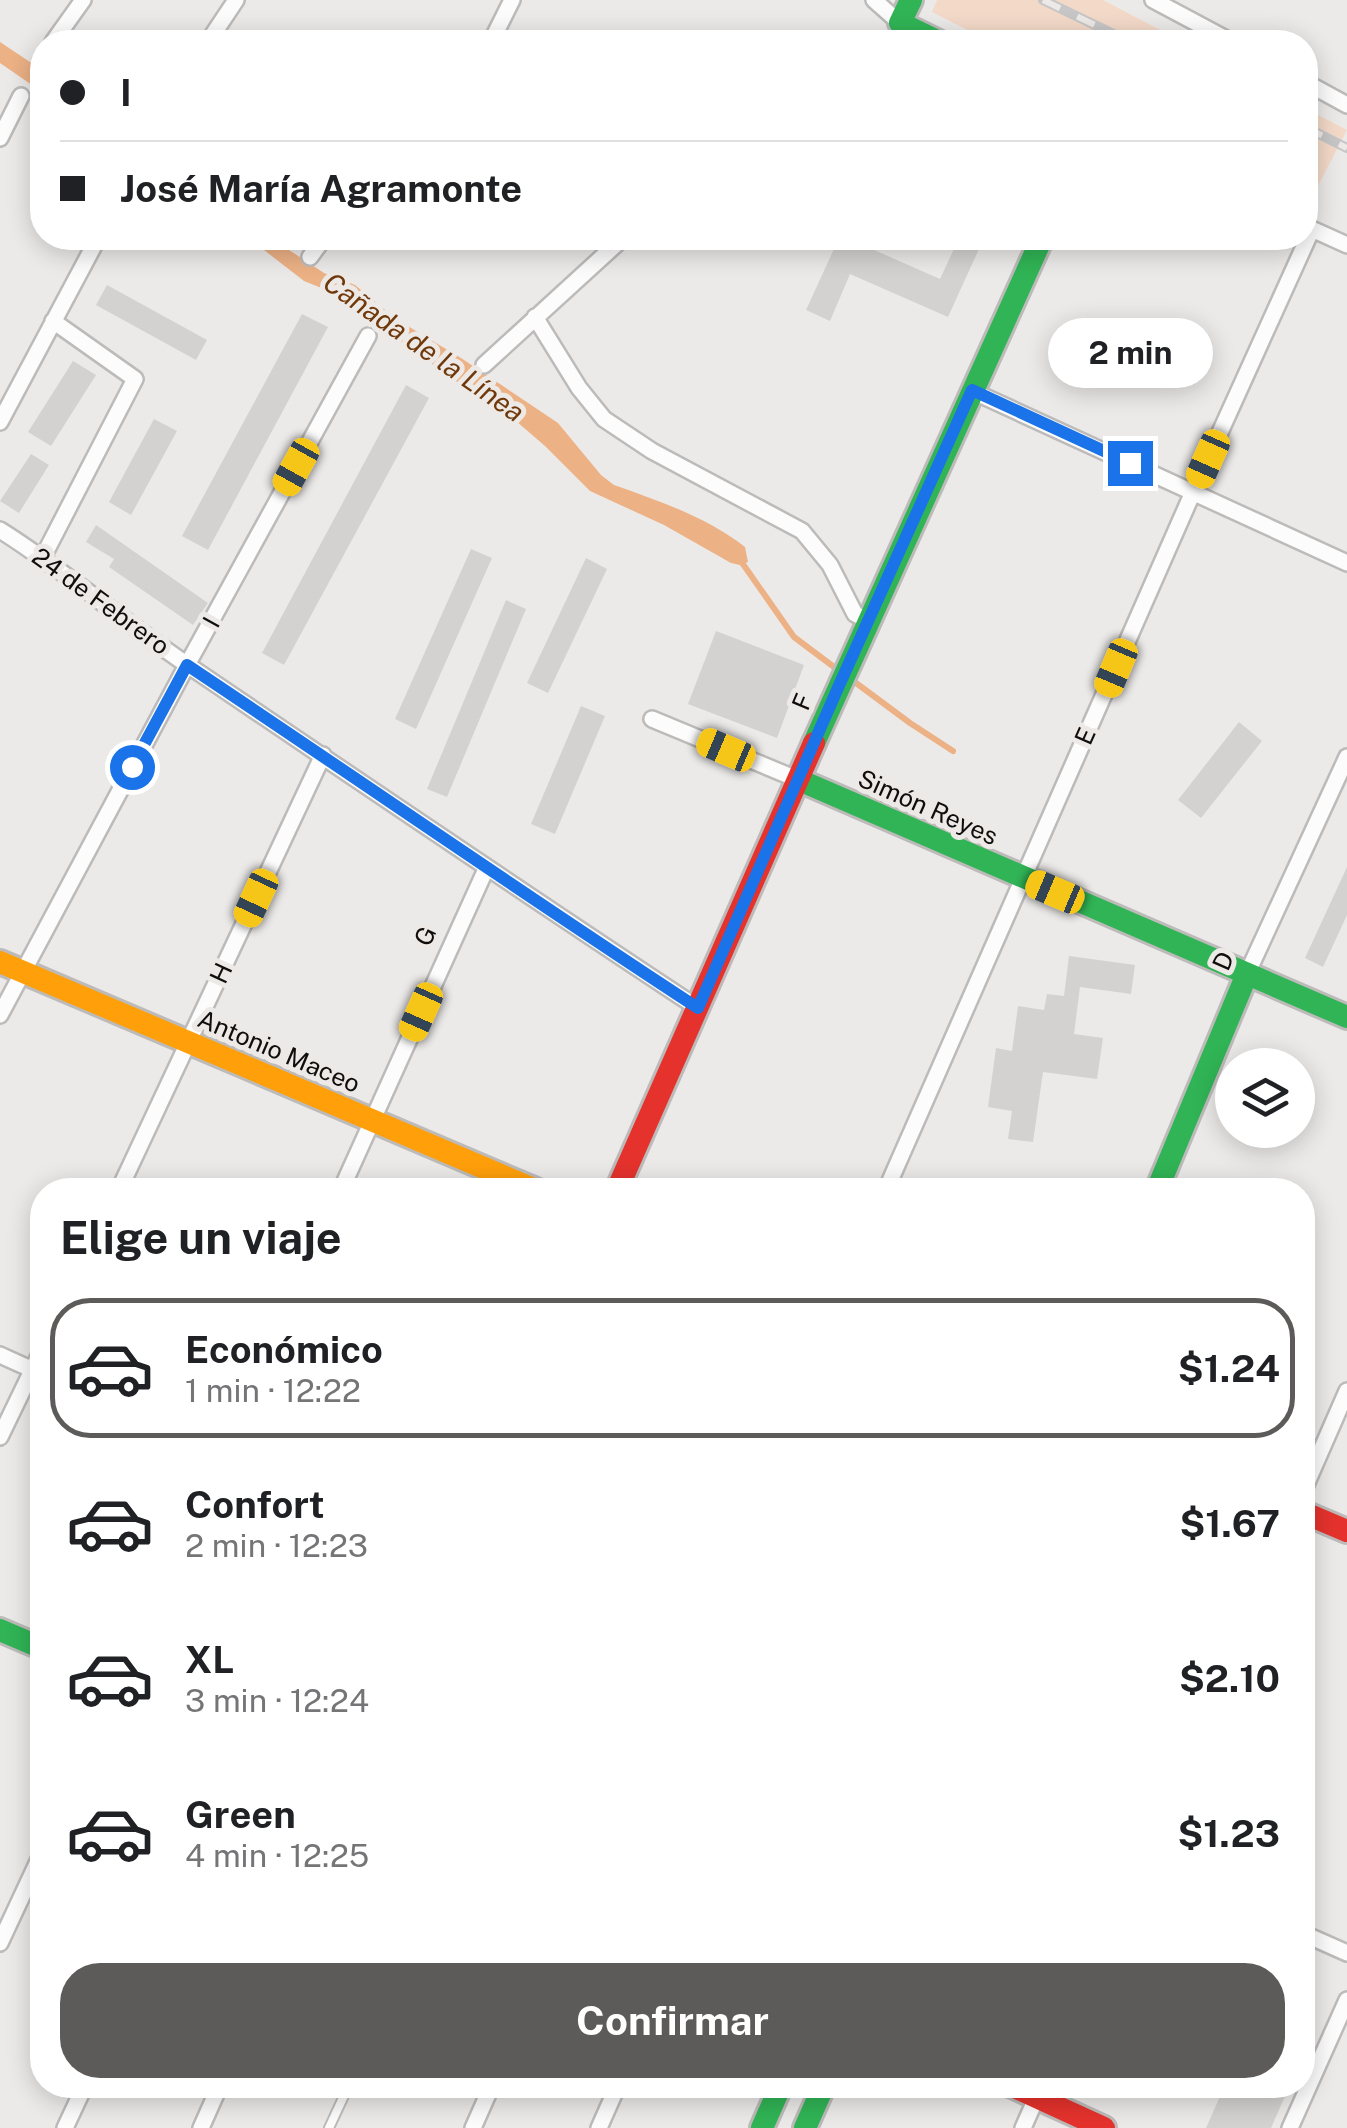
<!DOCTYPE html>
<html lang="es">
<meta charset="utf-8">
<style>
:root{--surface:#fff;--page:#f6f6f6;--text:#202124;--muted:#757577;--line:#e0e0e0;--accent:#5d5b5a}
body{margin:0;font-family:"Public Sans",sans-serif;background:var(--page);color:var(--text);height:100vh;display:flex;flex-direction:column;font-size:38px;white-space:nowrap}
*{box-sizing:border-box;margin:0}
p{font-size:32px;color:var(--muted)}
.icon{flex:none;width:55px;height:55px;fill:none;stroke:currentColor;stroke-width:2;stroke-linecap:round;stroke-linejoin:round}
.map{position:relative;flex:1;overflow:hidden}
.drawer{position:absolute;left:30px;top:1178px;width:1285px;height:920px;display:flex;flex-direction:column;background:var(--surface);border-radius:40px;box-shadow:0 5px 25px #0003}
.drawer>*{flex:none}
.top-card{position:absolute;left:30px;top:30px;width:1288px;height:220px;border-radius:40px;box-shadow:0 5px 25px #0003;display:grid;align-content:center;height:220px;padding:0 30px;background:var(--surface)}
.fabs{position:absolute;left:1215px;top:1048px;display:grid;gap:20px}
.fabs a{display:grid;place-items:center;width:100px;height:100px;border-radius:50%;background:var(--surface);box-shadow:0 5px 25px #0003;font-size:50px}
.end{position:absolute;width:45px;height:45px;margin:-22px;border:12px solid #1a73e8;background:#fff;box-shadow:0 0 0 5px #fff}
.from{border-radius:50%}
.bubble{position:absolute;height:70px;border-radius:35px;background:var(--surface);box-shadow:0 5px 25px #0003;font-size:32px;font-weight:700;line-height:70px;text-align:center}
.car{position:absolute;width:30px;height:60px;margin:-30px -15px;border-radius:12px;box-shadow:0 0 8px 2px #0007;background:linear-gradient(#f5c518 24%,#345 0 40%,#f5c518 0 76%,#345 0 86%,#f5c518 0)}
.top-card b{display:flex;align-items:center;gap:35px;height:95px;font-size:38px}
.top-card b+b{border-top:2px solid var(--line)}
.top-card i{width:25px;height:25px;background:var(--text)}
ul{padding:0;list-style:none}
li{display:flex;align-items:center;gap:30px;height:140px;margin:0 20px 15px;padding:0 10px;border:5px solid transparent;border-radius:40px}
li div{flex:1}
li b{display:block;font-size:38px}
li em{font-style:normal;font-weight:700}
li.current{border-color:var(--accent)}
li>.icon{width:90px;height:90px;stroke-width:1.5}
h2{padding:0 30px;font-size:45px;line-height:120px}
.action{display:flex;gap:20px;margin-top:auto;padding:20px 30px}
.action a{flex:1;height:115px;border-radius:40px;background:var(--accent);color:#fff;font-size:40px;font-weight:700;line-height:115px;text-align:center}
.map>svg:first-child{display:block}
.green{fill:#f3d9c8}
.water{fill:#ecb185}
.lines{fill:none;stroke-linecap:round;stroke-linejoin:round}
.stream{stroke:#ecb185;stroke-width:6}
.building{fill:#d4d2d0}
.lane-casing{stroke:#bdbbba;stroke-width:12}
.street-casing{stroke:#bdbbba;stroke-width:20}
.fast-casing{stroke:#bdbbba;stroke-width:28}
.slow-casing{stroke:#bdbbba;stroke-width:28}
.jam-casing{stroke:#bdbbba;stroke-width:28}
.lane{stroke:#fcfcfc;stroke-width:8}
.street{stroke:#fcfcfc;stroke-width:15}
.fast{stroke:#30b455;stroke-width:22}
.slow{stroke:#ff9f0a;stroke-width:22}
.jam{stroke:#e5322d;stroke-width:22}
.rail-casing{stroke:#c7c6c6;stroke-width:10}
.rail{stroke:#ede9e7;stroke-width:6;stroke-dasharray:19;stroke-linecap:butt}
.route{stroke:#1a73e8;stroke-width:12}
.labels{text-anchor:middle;stroke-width:10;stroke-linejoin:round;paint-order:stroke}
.street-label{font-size:25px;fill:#100e0d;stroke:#ede9e7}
.water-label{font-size:28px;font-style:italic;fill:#70390b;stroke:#ede9e7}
</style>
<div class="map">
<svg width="1347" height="2128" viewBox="0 0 1347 2128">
<rect width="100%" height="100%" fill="#eceae8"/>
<path class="green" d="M 937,0 L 1103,0 L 1183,42 L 991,42 L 932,12 Z
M 1305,108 L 1347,130 L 1308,205 L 1305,203 Z"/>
<path class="water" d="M 0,42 L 42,70 L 42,92 L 0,63 Z
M 240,238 L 271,238 L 324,273 L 355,285 L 396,319 L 461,358 L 558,423 L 601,475 L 614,485 C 659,501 707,517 745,547 L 748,562 L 740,565 L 731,563 L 664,525 L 590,491 L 545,446 L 516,421 L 454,380 L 334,293 L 304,281 L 264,250 Z"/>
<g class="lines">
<path class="stream" d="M 738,557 L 794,637 L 838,670
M 848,677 L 910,723 L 953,751"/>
</g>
<path class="building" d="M 839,238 L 867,238 L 863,245 L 940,279 L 959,238 L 984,238 L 948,317 L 850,274 L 830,321 L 806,310 Z
M 107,285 L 207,340 L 196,360 L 96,305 Z
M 302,314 L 328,327 L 208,550 L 182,536 Z
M 73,361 L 96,375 L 51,446 L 28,432 Z
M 406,385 L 429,398 L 284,665 L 262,653 Z
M 154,419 L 177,431 L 131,515 L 109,502 Z
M 31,454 L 49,465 L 19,513 L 0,501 Z
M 96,525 L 208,603 L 193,625 L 109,567 L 114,559 L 86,542 Z
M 471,549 L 492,558 L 416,729 L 395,719 Z
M 586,558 L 607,569 L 548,693 L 527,683 Z
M 506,600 L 526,609 L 447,797 L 427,789 Z
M 716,631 L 804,665 L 777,738 L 688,704 Z
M 581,706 L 605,716 L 555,834 L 531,824 Z
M 1239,722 L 1262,741 L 1201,818 L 1178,800 Z
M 1347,867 L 1347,915 L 1323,967 L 1305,958 Z
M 1069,956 L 1135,965 L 1131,994 L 1080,987 L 1074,1034 L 1103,1038 L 1097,1079 L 1043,1072 L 1033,1142 L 1008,1139 L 1012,1111 L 988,1107 L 996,1048 L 1012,1051 L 1018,1006 L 1044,1010 L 1047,994 L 1064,996 Z
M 1225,2085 L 1290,2085 L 1271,2128 L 1206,2128 Z"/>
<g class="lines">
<g class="lane-casing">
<path id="lane" d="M 329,2128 L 349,2085"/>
</g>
<g class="street-casing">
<path id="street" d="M 874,0 L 900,23
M 1153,0 L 1232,42
M 53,42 L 83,0
M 208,42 L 236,0
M 491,42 L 512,0
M 1305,82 L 1347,105
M 0,138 L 21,96
M 1305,226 L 1347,245
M 310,257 L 324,238
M 535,317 L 579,388 L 604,419 L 652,451 L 802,531 L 830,565 L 855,614 L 870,621
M 484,365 L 623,238
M 972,391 L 1347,563
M 0,422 L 98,238
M 0,530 C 67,572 126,624 192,668 C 360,782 528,896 698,1008
M 43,557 L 135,379 L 53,321
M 652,719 L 799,780
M 1247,974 L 1347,757
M 0,1015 L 187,665 L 368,336
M 119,1190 L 323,755
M 341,1190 L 486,869
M 886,1190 L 1193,492 L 1312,229
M 0,1355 L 42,1374
M 0,1437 L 42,1350
M 1302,1494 L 1347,1391
M 1302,1933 L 1347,1953
M 0,1943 L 42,1853
M 65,2128 L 85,2085
M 201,2128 L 220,2085
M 473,2128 L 492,2085
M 599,2128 L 618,2085
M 1023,2128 L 1042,2085
M 1290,2128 L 1347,2000"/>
</g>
<g class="fast-casing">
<path id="fast" d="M 911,0 L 900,23 L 939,42
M 814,743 L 1042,238
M 799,780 L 1347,1017
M 1157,1190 L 1247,974
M 0,1630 L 42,1648
M 762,2128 L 781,2085
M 805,2128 L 824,2085"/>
</g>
<g class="slow-casing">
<path id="slow" d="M 0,962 L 536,1190"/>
</g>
<g class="jam-casing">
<path id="jam" d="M 617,1190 L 814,743
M 1302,1512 L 1347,1531
M 1010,2085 L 1104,2128"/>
</g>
<use href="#lane" class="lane"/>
<use href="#street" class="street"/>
<use href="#fast" class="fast"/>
<use href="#slow" class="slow"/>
<use href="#jam" class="jam"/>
<g class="rail-casing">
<path id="rail" d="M 1043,0 L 1130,42
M 1305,127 L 1347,148"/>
</g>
<use href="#rail" class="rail"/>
</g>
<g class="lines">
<path class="route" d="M 132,767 L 187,665 C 358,779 526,896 698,1008 L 837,690 L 972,390 L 1130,463"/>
</g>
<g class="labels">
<g class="street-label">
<text transform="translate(101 601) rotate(36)" y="9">24 de Febrero</text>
<text transform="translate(211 622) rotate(-61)" y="9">I</text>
<text transform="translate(802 702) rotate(-67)" y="9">F</text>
<text transform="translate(1085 736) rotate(-66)" y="9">E</text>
<text transform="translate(928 807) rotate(24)" y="9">Simón Reyes</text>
<text transform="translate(425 936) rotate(-65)" y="9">G</text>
<text transform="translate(1223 961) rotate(-66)" y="9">D</text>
<text transform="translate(221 973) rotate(-65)" y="9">H</text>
<text transform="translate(279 1051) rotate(23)" y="9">Antonio Maceo</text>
</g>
<g class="water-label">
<text transform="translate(424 347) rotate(35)" y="10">Cañada de la Línea</text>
</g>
</g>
</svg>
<div class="fabs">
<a><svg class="icon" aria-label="layers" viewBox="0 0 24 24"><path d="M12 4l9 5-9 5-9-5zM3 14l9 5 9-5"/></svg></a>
</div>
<i class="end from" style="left:132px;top:767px"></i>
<i class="end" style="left:1130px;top:463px"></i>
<div class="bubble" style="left:1048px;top:318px;width:165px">2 min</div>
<i class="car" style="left:1208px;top:459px;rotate:204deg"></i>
<i class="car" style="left:296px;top:467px;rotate:209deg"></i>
<i class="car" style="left:1116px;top:668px;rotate:203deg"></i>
<i class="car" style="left:726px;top:750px;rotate:293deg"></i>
<i class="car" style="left:1055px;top:892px;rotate:293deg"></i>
<i class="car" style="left:256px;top:898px;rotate:205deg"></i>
<i class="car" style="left:421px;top:1012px;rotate:204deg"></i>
<div class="top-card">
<b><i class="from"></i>I</b>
<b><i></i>José María Agramonte</b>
</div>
<section class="drawer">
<h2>Elige un viaje</h2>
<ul>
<li class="current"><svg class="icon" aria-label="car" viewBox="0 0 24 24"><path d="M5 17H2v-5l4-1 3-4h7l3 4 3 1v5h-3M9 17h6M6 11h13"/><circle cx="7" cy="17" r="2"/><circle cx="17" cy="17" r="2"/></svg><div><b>Económico</b><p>1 min · 12:22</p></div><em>$1.24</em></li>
<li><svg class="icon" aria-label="car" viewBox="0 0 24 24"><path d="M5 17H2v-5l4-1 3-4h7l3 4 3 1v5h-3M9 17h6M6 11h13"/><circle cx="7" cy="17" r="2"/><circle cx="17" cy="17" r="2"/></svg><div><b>Confort</b><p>2 min · 12:23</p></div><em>$1.67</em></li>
<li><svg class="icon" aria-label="car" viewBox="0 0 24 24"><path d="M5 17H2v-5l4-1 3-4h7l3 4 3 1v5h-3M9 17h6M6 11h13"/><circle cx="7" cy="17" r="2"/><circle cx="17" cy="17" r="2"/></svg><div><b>XL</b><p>3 min · 12:24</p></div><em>$2.10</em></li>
<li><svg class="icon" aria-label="car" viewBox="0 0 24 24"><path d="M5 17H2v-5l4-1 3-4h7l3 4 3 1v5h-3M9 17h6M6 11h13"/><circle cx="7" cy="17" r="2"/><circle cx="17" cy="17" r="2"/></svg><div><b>Green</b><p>4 min · 12:25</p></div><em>$1.23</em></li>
</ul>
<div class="action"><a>Confirmar</a></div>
</section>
</div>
